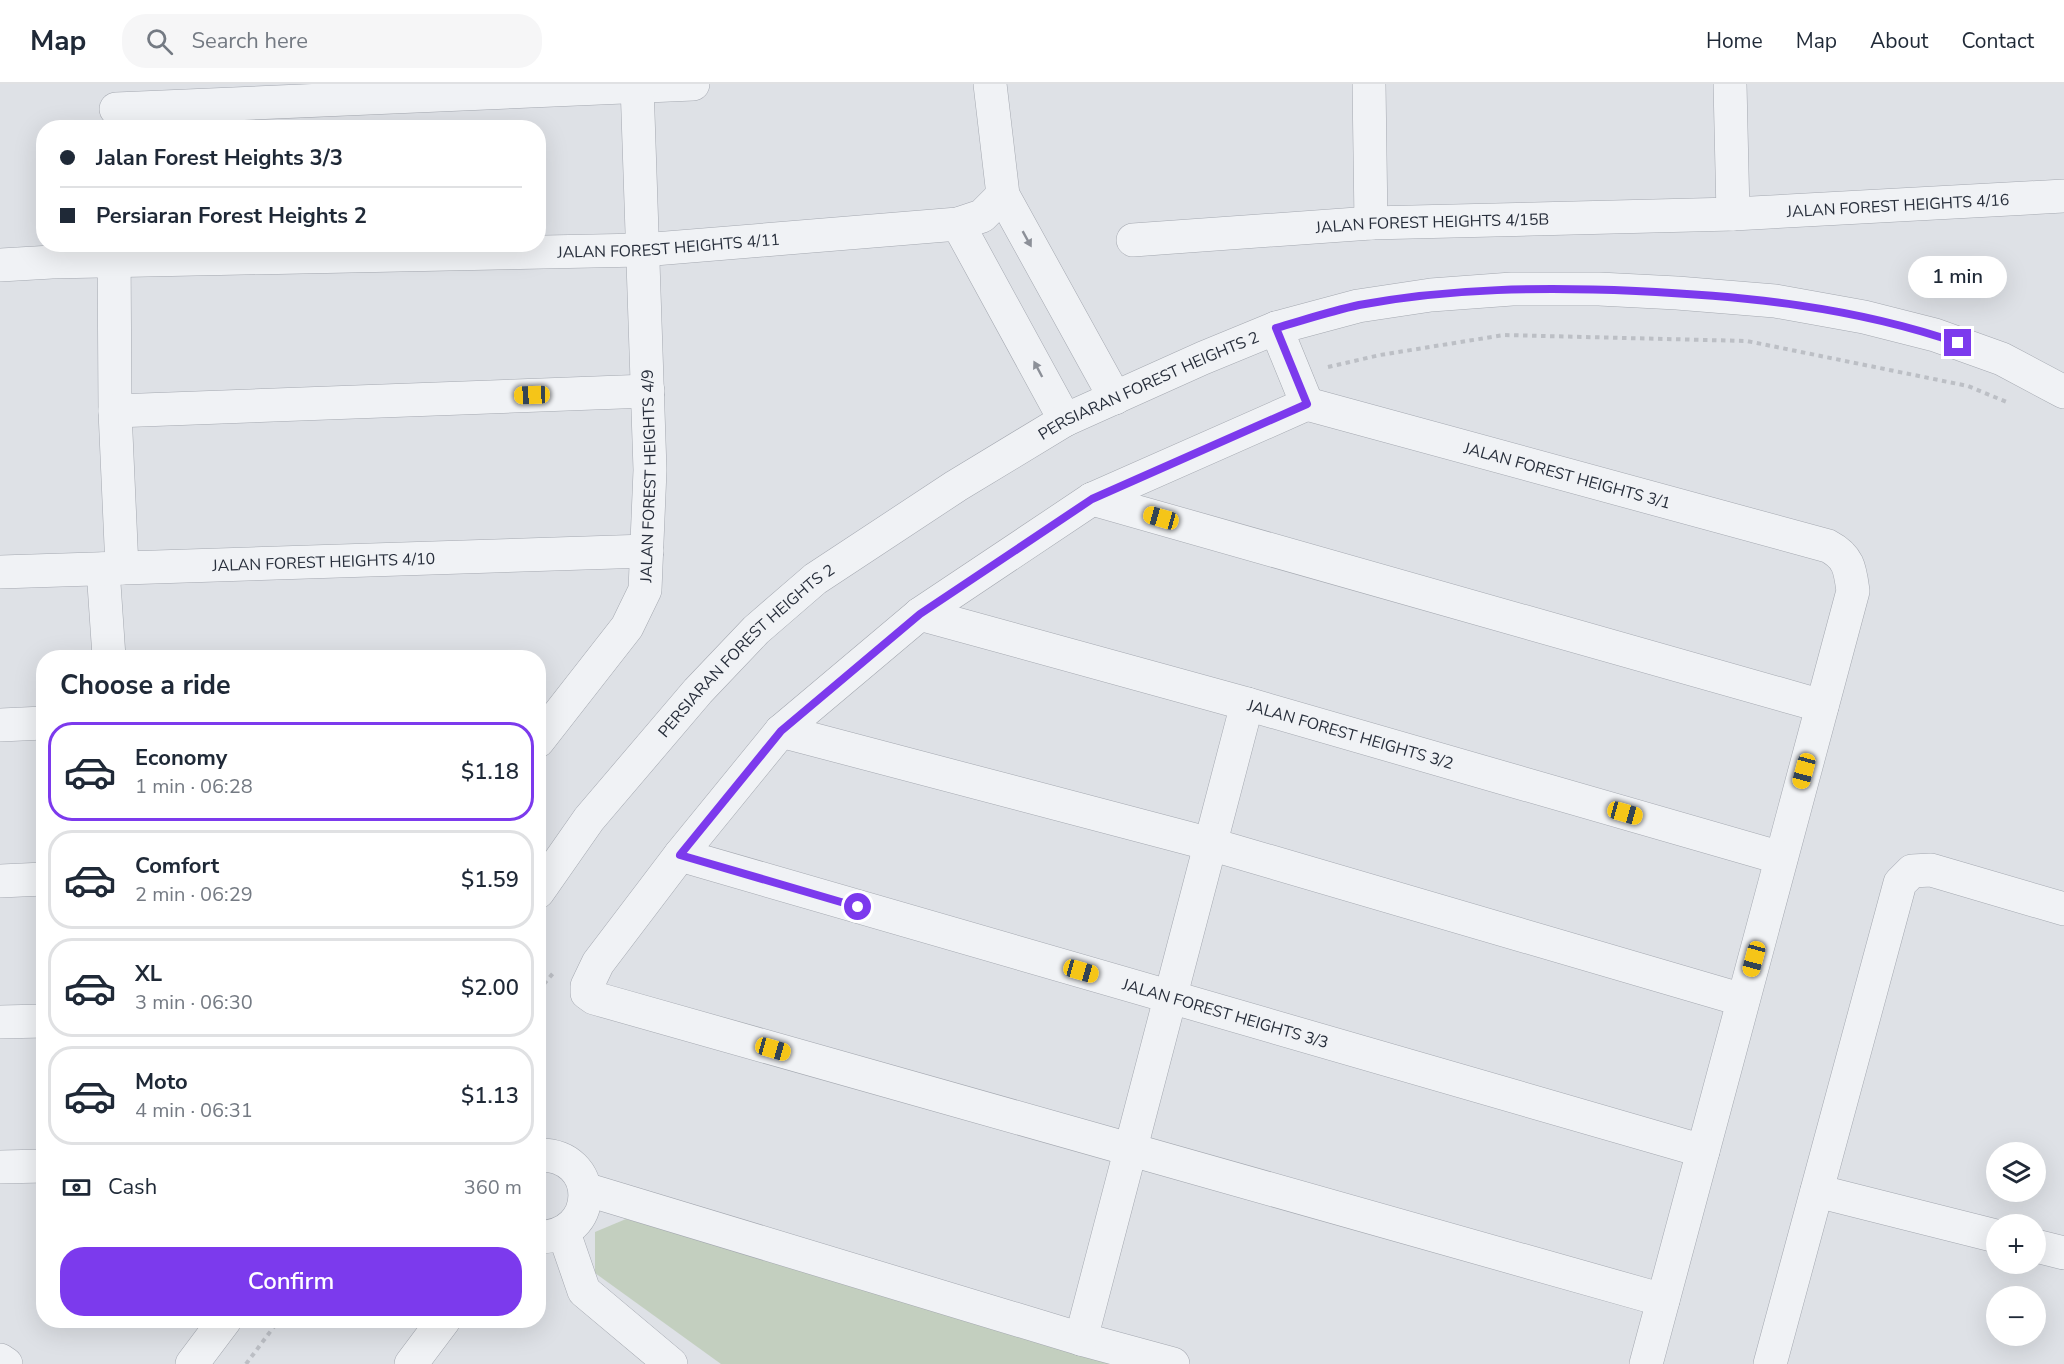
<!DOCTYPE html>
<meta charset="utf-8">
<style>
:root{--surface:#fff;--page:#f6f6f7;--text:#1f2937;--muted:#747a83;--line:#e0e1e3;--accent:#7c3aed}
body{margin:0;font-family:"Nunito Sans",sans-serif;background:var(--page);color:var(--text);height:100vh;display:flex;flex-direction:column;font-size:22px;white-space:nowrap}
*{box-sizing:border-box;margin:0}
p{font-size:20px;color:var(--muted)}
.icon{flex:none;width:33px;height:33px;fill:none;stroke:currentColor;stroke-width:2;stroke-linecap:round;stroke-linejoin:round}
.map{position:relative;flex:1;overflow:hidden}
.drawer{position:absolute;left:36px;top:566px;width:510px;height:678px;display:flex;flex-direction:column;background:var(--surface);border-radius:24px;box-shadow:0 6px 24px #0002}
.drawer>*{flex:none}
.guide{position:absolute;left:36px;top:36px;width:510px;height:132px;border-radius:24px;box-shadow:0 6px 24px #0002;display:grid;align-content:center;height:132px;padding:0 24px;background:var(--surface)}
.buttons{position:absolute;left:1986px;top:1058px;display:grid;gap:12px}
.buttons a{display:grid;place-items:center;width:60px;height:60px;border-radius:50%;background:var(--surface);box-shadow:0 6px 24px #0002;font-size:30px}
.end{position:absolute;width:27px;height:27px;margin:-14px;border:8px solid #7c3aed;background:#fff;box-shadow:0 0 0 3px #fff}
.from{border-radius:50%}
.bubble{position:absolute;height:42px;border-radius:21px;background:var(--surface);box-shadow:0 6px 24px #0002;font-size:20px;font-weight:600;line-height:42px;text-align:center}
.car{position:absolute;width:18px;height:36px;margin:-18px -9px;border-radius:8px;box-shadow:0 0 4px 2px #0007;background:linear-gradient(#f5c518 24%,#345 0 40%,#f5c518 0 76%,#345 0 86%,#f5c518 0)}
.guide b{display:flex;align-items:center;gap:21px;height:57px;font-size:22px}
.guide b+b{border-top:2px solid var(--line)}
.guide i{width:15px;height:15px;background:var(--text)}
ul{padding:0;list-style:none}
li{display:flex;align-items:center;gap:18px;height:99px;margin:0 12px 9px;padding:0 12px;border:3px solid var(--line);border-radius:24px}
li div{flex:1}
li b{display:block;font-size:22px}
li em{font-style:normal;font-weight:600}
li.on{border-color:var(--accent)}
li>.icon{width:54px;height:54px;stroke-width:1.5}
h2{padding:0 24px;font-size:27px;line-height:72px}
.pay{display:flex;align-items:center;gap:15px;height:66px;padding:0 24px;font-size:22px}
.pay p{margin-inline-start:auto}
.action{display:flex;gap:12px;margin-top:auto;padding:12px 24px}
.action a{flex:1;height:69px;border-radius:24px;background:var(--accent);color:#fff;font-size:24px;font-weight:600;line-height:69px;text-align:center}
header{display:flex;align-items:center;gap:36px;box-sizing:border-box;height:84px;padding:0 30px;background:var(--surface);border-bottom:2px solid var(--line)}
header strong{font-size:28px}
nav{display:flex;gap:33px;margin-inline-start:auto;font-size:21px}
.search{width:420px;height:54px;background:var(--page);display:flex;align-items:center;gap:15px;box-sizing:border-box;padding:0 21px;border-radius:24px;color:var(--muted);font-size:22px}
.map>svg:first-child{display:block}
.green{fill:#c3cfbf}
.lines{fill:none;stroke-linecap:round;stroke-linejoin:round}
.minor-casing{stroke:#a4a8b0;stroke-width:34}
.path{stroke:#bcbfc5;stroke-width:4;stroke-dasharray:4.5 4.5;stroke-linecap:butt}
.minor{stroke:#f0f2f5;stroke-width:33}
.oneway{fill:#8c9098}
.route{stroke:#7c3aed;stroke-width:8}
.labels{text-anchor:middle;stroke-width:4.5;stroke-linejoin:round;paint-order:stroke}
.street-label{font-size:16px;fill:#282f3c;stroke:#edf0f4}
</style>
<header>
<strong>Map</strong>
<div class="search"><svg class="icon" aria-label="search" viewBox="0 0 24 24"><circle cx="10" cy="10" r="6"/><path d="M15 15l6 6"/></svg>Search here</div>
<nav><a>Home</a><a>Map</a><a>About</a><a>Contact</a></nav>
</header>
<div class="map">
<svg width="2064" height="1280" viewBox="0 0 2064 1280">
<rect width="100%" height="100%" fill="#dee1e6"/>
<path class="green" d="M 626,1135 L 1172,1280 L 721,1280 L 595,1189 L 595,1148 Z"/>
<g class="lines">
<g class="minor-casing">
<g id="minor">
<path d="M 990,0 L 1003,111 L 1115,314"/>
<path d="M 1369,0 L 1371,139"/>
<path d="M 1730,0 L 1733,130"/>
<path d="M 116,25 L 693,0"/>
<path d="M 958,140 L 1065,336"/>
<path id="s1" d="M 1133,156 L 1371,139 L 1733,130 L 2064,112"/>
<path d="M 114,160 L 115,327 L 122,484"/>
<path id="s2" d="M 0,181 L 52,178 L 642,166 L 958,140 L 982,132 L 1003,111"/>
<path d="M 1276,244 L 1307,320"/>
<path d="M 1307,320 L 1092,415 L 920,530 L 781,647 L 680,771 L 598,879 L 587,902 L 587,909 L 594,914 L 1663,1216"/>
<path id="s3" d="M 1307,320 L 1828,462 C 1849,473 1850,485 1853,507 L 1646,1280"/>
<path d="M 115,327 L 648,307"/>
<path d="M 1092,415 L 1822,622"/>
<path d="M 103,485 L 109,573"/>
<path id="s4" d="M 0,488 L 647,467"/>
<path id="s5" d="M 920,530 L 1247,620 L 1781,774"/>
<path d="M 0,641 L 44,639"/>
<path d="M 781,647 L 1210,760 L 1743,916"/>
<path id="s6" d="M 538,657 L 627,543 L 645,506 L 650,386 L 637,0"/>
<path id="s7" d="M 680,771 L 1703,1067"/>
<path d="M 0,797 L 44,795"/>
<path id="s8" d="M 538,808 L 589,735 L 698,607 L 756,546 L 815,495 L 956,402 L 1065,336 L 1203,274 L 1276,244 L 1358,222 L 1431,211 L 1512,205 L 1599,205 L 1677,209 L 1775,217 L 1864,233 L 1935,251 L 2002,275 L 2064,308"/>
<path d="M 0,938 L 44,937"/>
<path d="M 538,1071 C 601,1069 600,1154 538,1153"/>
<path d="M 0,1083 L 44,1082"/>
<path d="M 585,1105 L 1081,1255 L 1173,1280"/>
<path d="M 1817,1107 L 1996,1152"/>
<path d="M 564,1149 L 584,1207 L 671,1280"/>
<path d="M 2036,1162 L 2064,1169"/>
<path d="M 1081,1255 L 1247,620"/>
<path d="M 0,1276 L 6,1280"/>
<path d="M 192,1280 L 225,1236"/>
<path d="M 411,1280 L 444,1236"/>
<path d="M 1770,1280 L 1900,799 L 1912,787 L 1931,786 L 2064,825"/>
</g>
</g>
<path class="path" d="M 1328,283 L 1380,271 L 1504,251 L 1747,257 L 1968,302 L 2009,319
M 538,907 L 555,887
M 246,1280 L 279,1236"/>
<use href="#minor" class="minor"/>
</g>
<defs><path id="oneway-solid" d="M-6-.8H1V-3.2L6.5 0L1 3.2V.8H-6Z" transform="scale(1.5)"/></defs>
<g class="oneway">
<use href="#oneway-solid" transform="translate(1027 155) rotate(61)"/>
<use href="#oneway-solid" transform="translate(1038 285) rotate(-118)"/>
</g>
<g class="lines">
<path class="route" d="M 858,823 L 680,771 L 781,647 L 920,530 L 1092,415 L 1307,320 L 1276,244 C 1304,236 1331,227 1359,221 C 1450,204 1544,203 1636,207 C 1745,212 1854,223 1958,259"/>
</g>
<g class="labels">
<g class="street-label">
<text dy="6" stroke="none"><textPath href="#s1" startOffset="766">JALAN FOREST HEIGHTS 4/16</textPath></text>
<text dy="6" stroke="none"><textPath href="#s1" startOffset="300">JALAN FOREST HEIGHTS 4/15B</textPath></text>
<text dy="6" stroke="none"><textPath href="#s2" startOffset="669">JALAN FOREST HEIGHTS 4/11</textPath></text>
<text dy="6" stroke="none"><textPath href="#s8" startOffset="806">PERSIARAN FOREST HEIGHTS 2</textPath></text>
<text dy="6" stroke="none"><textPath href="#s3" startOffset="270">JALAN FOREST HEIGHTS 3/1</textPath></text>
<text dy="6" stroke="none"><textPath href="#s6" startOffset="300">JALAN FOREST HEIGHTS 4/9</textPath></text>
<text dy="6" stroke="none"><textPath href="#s4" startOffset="324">JALAN FOREST HEIGHTS 4/10</textPath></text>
<text dy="6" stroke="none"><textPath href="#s8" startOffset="320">PERSIARAN FOREST HEIGHTS 2</textPath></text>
<text dy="6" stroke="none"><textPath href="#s5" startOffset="447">JALAN FOREST HEIGHTS 3/2</textPath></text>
<text dy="6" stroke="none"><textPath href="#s7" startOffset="568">JALAN FOREST HEIGHTS 3/3</textPath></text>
</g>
</g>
</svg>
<div class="buttons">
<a><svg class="icon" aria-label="layers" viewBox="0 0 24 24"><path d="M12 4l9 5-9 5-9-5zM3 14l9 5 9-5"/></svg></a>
<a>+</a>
<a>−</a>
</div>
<i class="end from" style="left:858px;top:823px"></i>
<i class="end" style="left:1958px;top:259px"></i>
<div class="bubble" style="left:1908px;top:172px;width:99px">1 min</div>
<i class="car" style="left:532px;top:311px;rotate:268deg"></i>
<i class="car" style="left:1161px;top:434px;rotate:286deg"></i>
<i class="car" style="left:1804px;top:687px;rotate:195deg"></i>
<i class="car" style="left:1625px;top:729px;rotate:106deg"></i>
<i class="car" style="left:1754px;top:875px;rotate:195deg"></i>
<i class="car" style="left:1081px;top:887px;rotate:106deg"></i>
<i class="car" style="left:773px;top:965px;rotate:106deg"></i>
<div class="guide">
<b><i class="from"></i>Jalan Forest Heights 3/3</b>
<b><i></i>Persiaran Forest Heights 2</b>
</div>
<section class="drawer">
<h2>Choose a ride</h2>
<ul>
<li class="on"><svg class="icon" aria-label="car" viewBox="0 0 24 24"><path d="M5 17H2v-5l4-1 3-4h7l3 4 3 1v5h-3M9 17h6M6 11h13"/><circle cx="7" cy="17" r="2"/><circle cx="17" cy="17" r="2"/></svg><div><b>Economy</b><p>1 min · 06:28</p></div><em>$1.18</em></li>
<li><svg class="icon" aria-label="car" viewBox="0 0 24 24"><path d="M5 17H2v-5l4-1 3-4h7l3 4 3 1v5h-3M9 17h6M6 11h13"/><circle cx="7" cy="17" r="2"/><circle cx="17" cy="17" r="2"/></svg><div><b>Comfort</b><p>2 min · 06:29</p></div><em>$1.59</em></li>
<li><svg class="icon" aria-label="car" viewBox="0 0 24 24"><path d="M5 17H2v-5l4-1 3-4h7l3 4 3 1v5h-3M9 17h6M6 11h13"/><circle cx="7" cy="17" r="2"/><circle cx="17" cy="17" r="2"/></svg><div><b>XL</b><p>3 min · 06:30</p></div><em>$2.00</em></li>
<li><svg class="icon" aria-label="car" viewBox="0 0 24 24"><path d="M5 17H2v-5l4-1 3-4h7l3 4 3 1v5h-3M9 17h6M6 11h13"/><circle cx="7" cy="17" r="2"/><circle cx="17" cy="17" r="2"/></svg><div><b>Moto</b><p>4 min · 06:31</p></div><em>$1.13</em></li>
</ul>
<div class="pay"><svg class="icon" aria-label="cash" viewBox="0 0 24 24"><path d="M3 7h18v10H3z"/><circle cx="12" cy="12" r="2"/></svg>Cash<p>360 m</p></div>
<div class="action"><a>Confirm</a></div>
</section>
</div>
